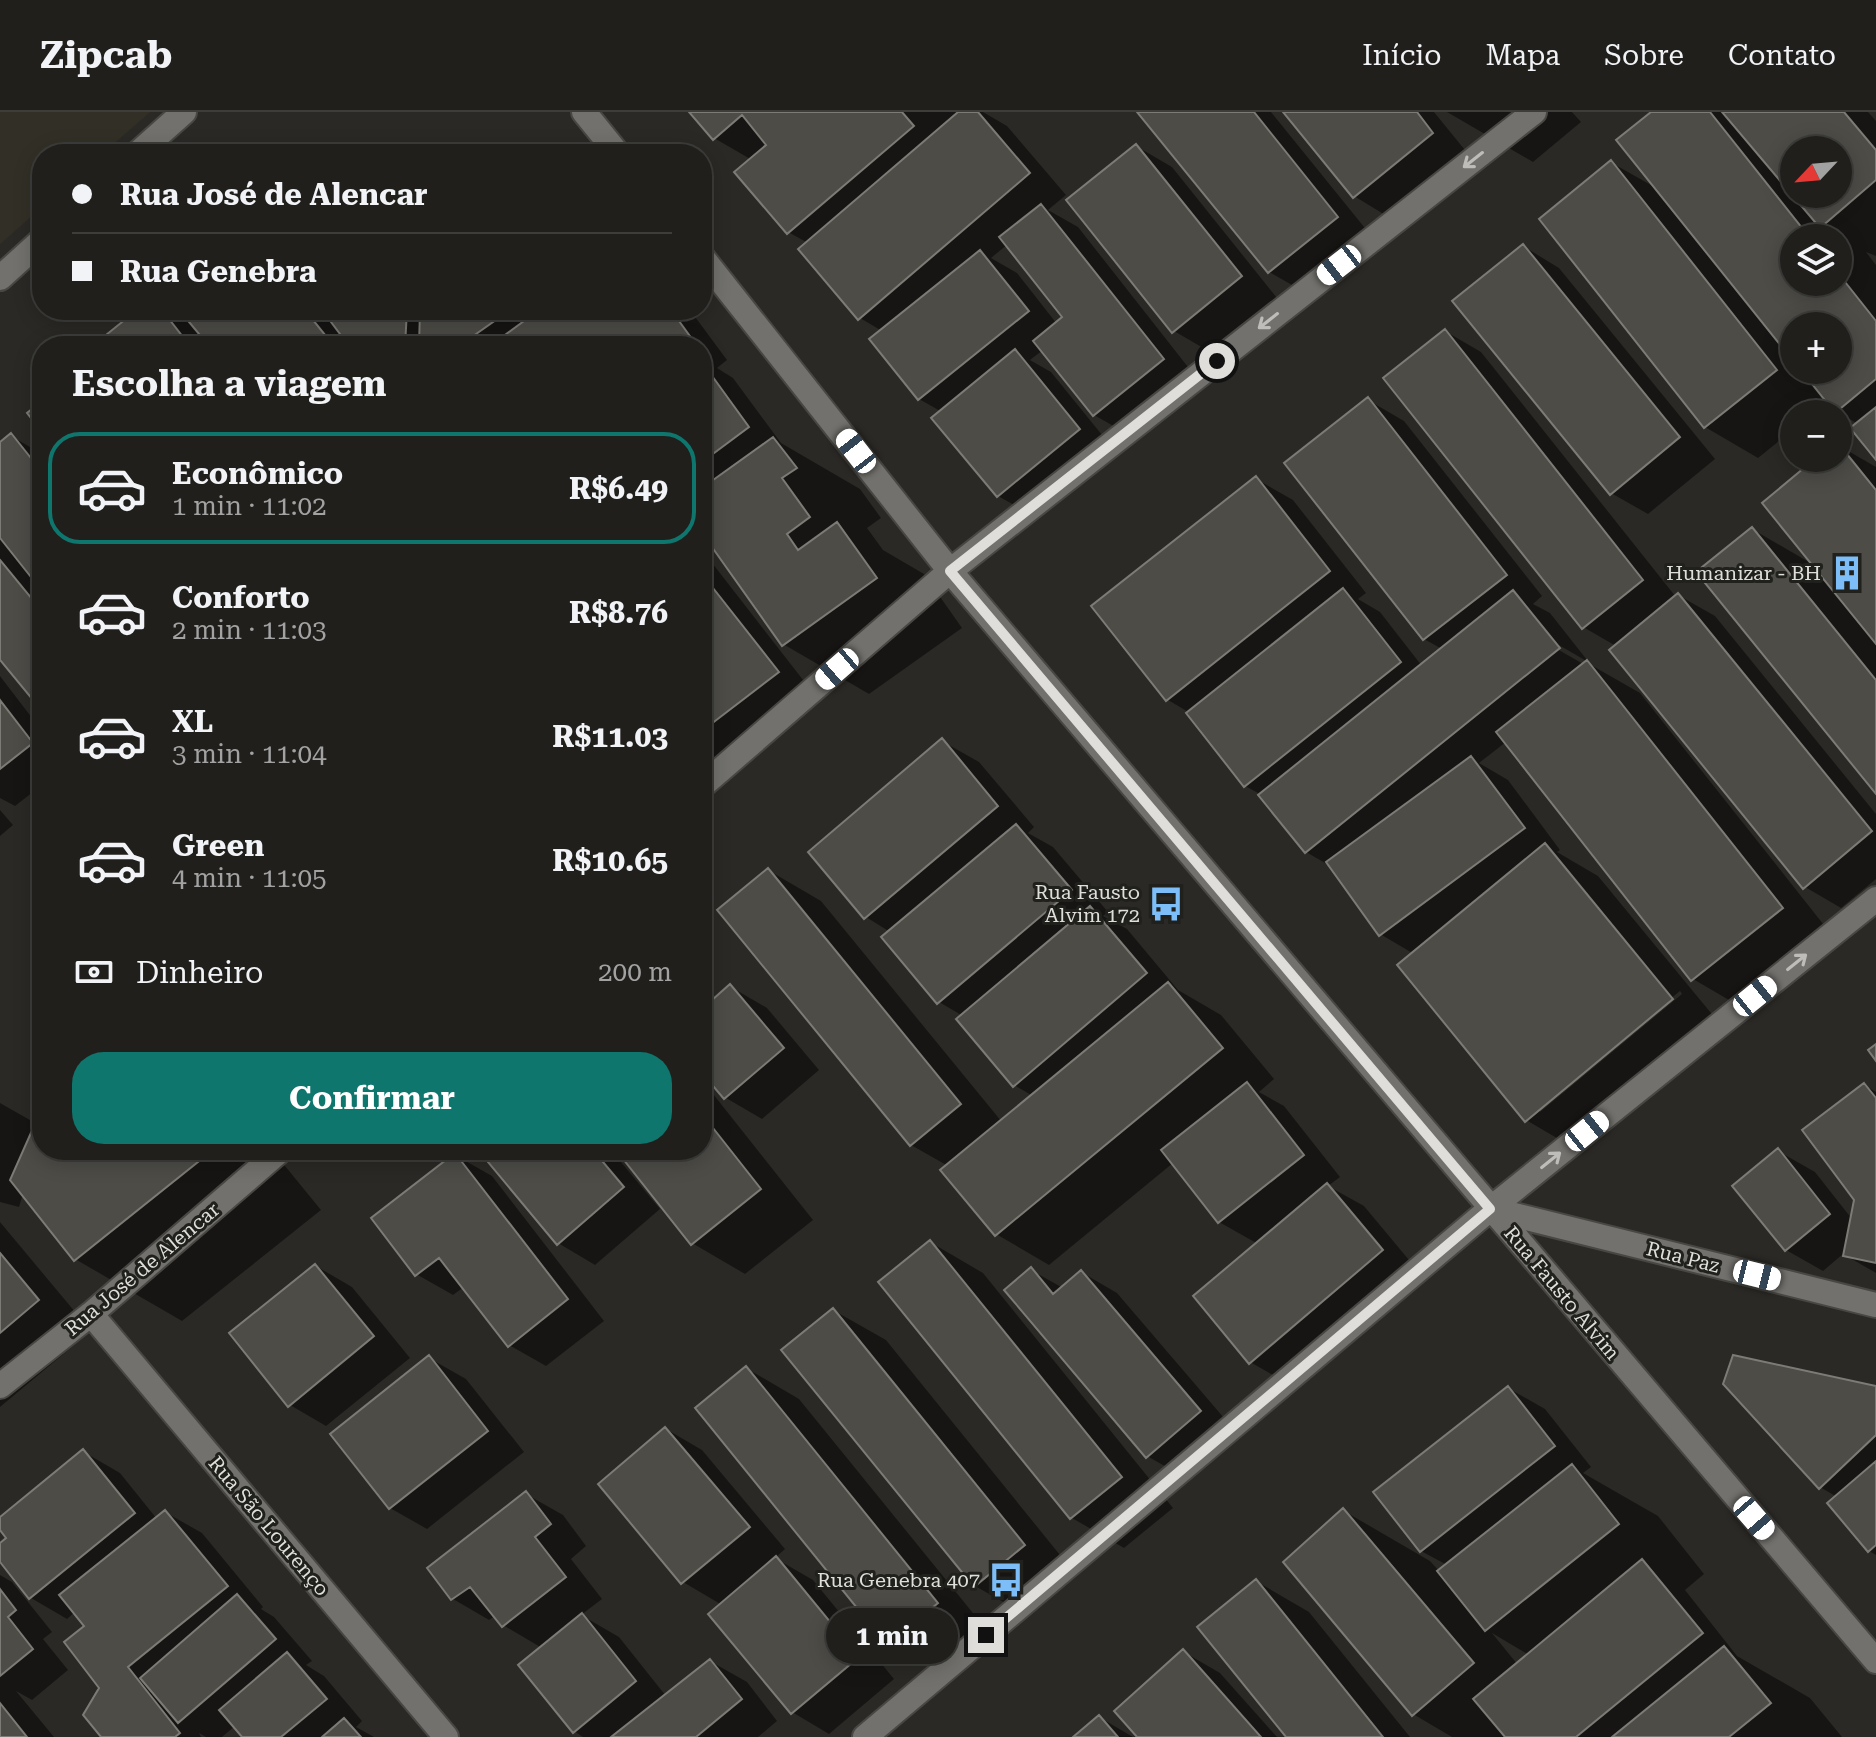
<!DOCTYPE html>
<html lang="pt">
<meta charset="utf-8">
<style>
:root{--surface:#201f1c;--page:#2d2c29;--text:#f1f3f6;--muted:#a2a2a3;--line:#3d3d3b;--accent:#0f766e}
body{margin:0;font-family:"Roboto Serif",serif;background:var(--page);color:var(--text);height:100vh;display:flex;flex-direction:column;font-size:30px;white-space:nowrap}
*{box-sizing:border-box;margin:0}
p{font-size:26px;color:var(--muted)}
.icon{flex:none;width:44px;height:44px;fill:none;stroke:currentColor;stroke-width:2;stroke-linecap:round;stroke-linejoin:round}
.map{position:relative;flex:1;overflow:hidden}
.drawer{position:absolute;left:32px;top:224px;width:680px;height:824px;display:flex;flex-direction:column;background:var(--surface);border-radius:32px;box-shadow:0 4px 20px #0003,0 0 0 2px var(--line)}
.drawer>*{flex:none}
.guide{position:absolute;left:32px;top:32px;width:680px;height:176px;border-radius:32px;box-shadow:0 4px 20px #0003,0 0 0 2px var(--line);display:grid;align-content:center;height:176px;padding:0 40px;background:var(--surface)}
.needle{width:52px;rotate:244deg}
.controls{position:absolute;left:1780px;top:24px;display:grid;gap:16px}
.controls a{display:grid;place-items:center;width:72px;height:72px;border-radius:50%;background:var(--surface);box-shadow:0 4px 20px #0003,0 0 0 2px var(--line);font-size:40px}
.end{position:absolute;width:36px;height:36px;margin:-18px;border:10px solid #dfdedb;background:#111;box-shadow:0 0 0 4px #111}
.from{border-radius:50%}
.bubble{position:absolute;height:56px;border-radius:28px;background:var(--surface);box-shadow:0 4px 20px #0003,0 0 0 2px var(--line);font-size:26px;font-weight:700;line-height:56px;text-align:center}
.car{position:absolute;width:24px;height:48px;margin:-24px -12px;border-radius:10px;box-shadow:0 0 6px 2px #0007;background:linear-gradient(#fff 24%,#345 0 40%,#fff 0 76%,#345 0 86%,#fff 0)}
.guide b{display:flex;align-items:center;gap:28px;height:76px;font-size:30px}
.guide b+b{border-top:2px solid var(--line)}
.guide i{width:20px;height:20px;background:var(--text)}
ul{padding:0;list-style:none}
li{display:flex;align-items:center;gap:24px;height:112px;margin:0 16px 12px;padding:0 24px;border:4px solid transparent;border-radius:32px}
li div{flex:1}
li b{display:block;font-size:30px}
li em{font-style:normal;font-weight:700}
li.active{border-color:var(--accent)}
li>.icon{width:72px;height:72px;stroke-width:1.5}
h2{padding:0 40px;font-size:36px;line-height:96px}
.pay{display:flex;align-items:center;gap:20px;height:88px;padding:0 40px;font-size:30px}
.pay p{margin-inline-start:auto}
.action{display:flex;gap:16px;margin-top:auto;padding:16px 40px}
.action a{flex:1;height:92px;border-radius:32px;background:var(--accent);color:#fff;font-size:32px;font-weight:700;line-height:92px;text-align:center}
header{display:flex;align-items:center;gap:48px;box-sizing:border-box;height:112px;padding:0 40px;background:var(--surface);border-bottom:2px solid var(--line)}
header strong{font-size:38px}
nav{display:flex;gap:44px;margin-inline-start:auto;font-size:28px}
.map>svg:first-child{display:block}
.built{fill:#323026}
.shadow{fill:#0007;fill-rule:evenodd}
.building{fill:#4d4c47;stroke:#7c7b76;stroke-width:2;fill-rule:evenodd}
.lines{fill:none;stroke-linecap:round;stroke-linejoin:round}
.street-casing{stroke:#484743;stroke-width:28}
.street{stroke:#72716d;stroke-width:24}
.oneway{stroke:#bebdba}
.route{stroke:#dfdedb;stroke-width:10}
.labels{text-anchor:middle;stroke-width:6;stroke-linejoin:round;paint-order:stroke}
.poi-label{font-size:20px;fill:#dfdedb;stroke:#20201c;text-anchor:end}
.street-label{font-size:20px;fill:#dfdedb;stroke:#20201c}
</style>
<header>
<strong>Zipcab</strong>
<nav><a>Início</a><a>Mapa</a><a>Sobre</a><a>Contato</a></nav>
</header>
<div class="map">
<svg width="1876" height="1625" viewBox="0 0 1876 1625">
<rect width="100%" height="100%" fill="#2a2925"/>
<path class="built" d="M 0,0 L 150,0 L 102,42 L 42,42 L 42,95 L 0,132 Z"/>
<path class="shadow" d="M 692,0 L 983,0 L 1007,14 L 1066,83 L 1048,98 L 1078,115 L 1199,269 L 1131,324 L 1094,303 L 1043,238 L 1030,248 L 1051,260 L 1115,339 L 1035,405 L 998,384 L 942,300 L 919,287 L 882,219 L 860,206 L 808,131 L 788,120 L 752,48 L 714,26 ZM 1008,132 L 1065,205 L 1057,212 L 1017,161 L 991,146 Z
M 1140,0 L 1271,0 L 1373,126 L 1306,181 L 1269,160 Z
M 1286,0 L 1434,0 L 1469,43 L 1390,106 L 1354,84 Z
M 1447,0 L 1572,0 L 1581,10 L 1533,50 Z
M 1654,0 L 1868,0 L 1876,9 L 1876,144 L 1866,140 L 1876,153 L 1876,345 L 1858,312 L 1836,299 L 1829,290 L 1813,302 L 1794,302 L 1794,317 L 1758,346 L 1705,315 L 1612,51 L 1658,77 ZM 1794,38 L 1838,38 L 1838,82 L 1794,82 ZM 1794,126 L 1838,126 L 1838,170 L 1794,170 ZM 1794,214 L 1838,214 L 1838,258 L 1794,258 Z
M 1136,34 L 1172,55 L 1277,186 L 1210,240 L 1174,219 Z
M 1523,134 L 1559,156 L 1715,347 L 1648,402 L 1611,381 Z
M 141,198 L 169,198 L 193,212 L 182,198 L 690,198 L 727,248 L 717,256 L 733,266 L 781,331 L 860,377 L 881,406 L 867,416 L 883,438 L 924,462 L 962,516 L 869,582 L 783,532 L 702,418 L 702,234 L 101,234 Z
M 1445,219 L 1481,240 L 1676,485 L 1678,483 L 1715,504 L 1876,702 L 1876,767 L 1841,796 L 1805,775 L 1616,534 L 1583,515 Z
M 1368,288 L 1404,309 L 1542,484 L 1533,492 L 1550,501 L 1591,553 L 1640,581 L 1835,827 L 1746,898 L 1693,867 L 1506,630 L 1479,651 L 1508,668 L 1560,738 L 1557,740 L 1598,764 L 1725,918 L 1579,1039 L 1526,1008 L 1414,842 L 1380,822 L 1332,755 L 1306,740 L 1260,682 L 1245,674 L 1190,601 L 1168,588 L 1094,494 L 1256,367 L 1293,388 L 1366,481 L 1358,487 L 1380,500 L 1422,554 L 1442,537 L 1424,527 ZM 1552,529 L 1588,550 L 1585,553 L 1550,533 ZM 1680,879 L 1682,882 L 1540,1000 L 1540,994 Z
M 11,324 L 42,342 L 42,596 L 0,545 L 0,333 Z
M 1838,333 L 1876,355 L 1876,679 L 1752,417 L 1814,453 L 1820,346 L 1838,346 Z
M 702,438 L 814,582 L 721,654 L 702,643 Z
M 0,564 L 42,619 L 42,673 L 15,694 L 0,686 Z
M 942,629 L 979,650 L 1034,715 L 1028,721 L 1053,735 L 1108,800 L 1103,804 L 1127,817 L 1178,878 L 1221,903 L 1274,967 L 1259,980 L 1284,994 L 1340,1065 L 1328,1074 L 1364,1094 L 1419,1160 L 1287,1271 L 1250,1250 L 1258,1132 L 1219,1110 L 1173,1051 L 1049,1153 L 996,1122 L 948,1054 L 911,1033 L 768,758 L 821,789 L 1002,1010 L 1033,984 L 1014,973 L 963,904 L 939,890 L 890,820 L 866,805 Z
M 0,698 L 13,713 L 0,724 Z
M 731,875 L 767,896 L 819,958 L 762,1007 L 726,986 L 702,958 L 702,885 L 712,891 Z
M 702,968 L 813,1108 L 745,1162 L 692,1131 L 618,1038 L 702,1038 Z
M 1864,973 L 1876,980 L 1876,1161 L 1843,1142 L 1823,1159 L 1786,1138 L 1735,1074 L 1778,1039 L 1815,1060 L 1852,1107 Z
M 0,991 L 37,1012 L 42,1001 L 42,1038 L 272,1038 L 321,1098 L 182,1209 L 75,1147 L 23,1082 L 19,1095 L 0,1090 Z
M 481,1038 L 611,1038 L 660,1097 L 595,1153 L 558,1131 Z
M 455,1043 L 492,1064 L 604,1209 L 546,1254 L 509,1233 L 464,1175 L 453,1183 L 416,1162 Z
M 0,1110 L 91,1219 L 0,1295 Z
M 930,1130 L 983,1161 L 1173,1396 L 1124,1436 L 1072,1406 Z
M 316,1154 L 352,1175 L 410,1246 L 326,1314 L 290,1293 Z
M 1031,1158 L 1063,1176 L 1081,1160 L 1117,1181 L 1236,1320 L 1184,1365 L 1147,1344 Z
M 833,1198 L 886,1228 L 1077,1464 L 1028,1504 L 975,1474 Z
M 429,1246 L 466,1267 L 524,1340 L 427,1417 L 390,1396 Z
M 746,1256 L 799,1287 L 990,1522 L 941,1562 L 888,1531 Z
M 1508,1276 L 1545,1297 L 1591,1355 L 1583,1361 L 1658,1404 L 1704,1462 L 1685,1478 L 1737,1544 L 1810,1586 L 1842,1625 L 1452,1625 L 1413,1602 L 1344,1399 L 1430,1449 L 1439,1459 L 1447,1453 L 1421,1439 ZM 1492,1521 L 1529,1543 L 1518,1553 Z
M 1876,1276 L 1876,1443 L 1869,1439 L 1837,1385 L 1820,1375 Z
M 666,1317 L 702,1338 L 785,1437 L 775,1446 L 813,1468 L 894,1567 L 829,1622 L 792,1600 L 722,1493 L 683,1470 Z
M 84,1340 L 120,1361 L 157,1407 L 165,1400 L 202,1421 L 263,1495 L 261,1497 L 274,1505 L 312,1549 L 306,1553 L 324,1564 L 362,1609 L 356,1615 L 374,1625 L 244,1625 L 235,1614 L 222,1625 L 206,1625 L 199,1621 L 201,1625 L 104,1625 L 102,1575 L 87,1514 L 75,1500 L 67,1507 L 31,1486 L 0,1447 L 0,1434 L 9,1426 L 0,1415 L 0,1407 Z
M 526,1382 L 563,1403 L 586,1434 L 571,1447 L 602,1487 L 581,1503 L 619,1525 L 666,1584 L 710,1549 L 747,1570 L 777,1609 L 758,1625 L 583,1625 L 574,1619 L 542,1536 L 503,1513 L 495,1504 L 489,1508 L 453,1487 Z
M 0,1463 L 12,1470 L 52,1520 L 43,1527 L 68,1558 L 32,1588 L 16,1579 L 54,1625 L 0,1625 Z
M 1256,1469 L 1309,1500 L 1410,1625 L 1288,1625 Z
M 1184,1540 L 1220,1561 L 1277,1625 L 1140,1625 Z
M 1099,1605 L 1133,1625 L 1077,1625 Z"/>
<path class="building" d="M 689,0 L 902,0 L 914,14 L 787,122 L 734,60 L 766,33 L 742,3 L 713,28 Z
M 958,0 L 978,0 L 1030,61 L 858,208 L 798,137 Z
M 1137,0 L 1254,0 L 1338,105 L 1268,161 Z
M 1283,0 L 1417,0 L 1433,21 L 1353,86 Z
M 1651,0 L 1710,0 L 1810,126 L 1794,126 L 1794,170 L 1838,170 L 1838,161 L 1876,209 L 1876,267 L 1835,301 L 1801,258 L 1838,258 L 1838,214 L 1794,214 L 1794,250 L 1616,28 Z
M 1722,0 L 1844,0 L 1876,38 L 1876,68 L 1820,116 ZM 1794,38 L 1838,38 L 1838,82 L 1794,82 Z
M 1136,32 L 1242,164 L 1172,221 L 1066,88 Z
M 1611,48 L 1777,258 L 1704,316 L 1539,107 Z
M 1041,92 L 1164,247 L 1093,304 L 1033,229 L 1062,205 L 999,125 Z
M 1523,132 L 1680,325 L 1610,383 L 1452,189 Z
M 980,138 L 1029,199 L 918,288 L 869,227 Z
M 137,198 L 162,198 L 190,234 L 99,234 L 96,231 Z
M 179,198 L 305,198 L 334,234 L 209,234 Z
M 322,198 L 407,198 L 405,234 L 349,234 Z
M 420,198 L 510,198 L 459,234 L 419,234 Z
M 539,198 L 671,198 L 692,227 L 682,234 L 490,234 Z
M 1445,217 L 1643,468 L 1582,517 L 1383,266 Z
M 1015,237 L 1080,317 L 997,385 L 931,306 Z
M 702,250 L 749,315 L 702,350 Z
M 1368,285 L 1507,463 L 1423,528 L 1284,351 Z
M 42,289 L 42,320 L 27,301 Z
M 1876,295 L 1876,348 L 1850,316 Z
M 11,321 L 42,360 L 42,479 L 0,426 L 0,330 Z
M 773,325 L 797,356 L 782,366 L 810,405 L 787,422 L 798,438 L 837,410 L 877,466 L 782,534 L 702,421 L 702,376 Z
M 1838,331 L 1876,378 L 1876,532 L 1762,391 L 1816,346 L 1838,346 Z
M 1256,364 L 1330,459 L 1166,589 L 1091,494 Z
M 1752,415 L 1876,568 L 1876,682 L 1696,460 Z
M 0,448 L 42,499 L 42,599 L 0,548 Z
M 702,462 L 779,560 L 702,619 Z
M 1343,476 L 1401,550 L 1244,675 L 1186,601 Z
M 1513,478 L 1560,536 L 1305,741 L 1258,683 Z
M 1678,481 L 1872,719 L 1803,777 L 1609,538 Z
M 1587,548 L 1783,796 L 1691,869 L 1496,620 Z
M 0,588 L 33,631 L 0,657 Z
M 942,626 L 998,694 L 864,807 L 808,740 Z
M 1471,644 L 1525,716 L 1379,824 L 1326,750 Z
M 1016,712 L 1072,778 L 937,892 L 881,825 Z
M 1545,731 L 1673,887 L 1525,1010 L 1397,853 Z
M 768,756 L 961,992 L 910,1034 L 717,798 Z
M 1090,794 L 1147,861 L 1013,975 L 956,907 Z
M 1168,870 L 1223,936 L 995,1124 L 940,1058 Z
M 730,872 L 784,936 L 724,987 L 702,961 L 702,897 Z
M 1876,932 L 1876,949 L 1868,938 Z
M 1247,970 L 1304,1043 L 1218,1111 L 1161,1038 Z
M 1864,971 L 1876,986 L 1876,1151 L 1843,1144 L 1854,1088 L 1802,1018 Z
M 42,996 L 42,1038 L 213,1038 L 74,1149 L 10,1068 Z
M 702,1002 L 761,1077 L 691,1133 L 616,1038 L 702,1038 Z
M 1778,1036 L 1830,1102 L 1785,1139 L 1732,1074 Z
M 478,1038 L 593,1038 L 624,1075 L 557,1133 Z
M 455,1041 L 568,1187 L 508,1235 L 439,1146 L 415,1164 L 371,1106 Z
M 1327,1071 L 1383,1138 L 1249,1252 L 1193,1184 Z
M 930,1128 L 1122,1365 L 1070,1407 L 878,1170 Z
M 0,1141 L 39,1188 L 0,1221 Z
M 315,1152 L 374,1224 L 288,1295 L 229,1221 Z
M 1031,1155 L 1053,1182 L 1081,1158 L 1201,1299 L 1146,1346 L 1004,1178 Z
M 833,1196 L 1025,1433 L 974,1475 L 781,1238 Z
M 429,1243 L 488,1319 L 389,1397 L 330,1322 Z
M 1733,1243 L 1876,1274 L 1876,1323 L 1819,1377 L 1723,1272 Z
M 746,1254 L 938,1491 L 887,1533 L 695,1296 Z
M 1508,1274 L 1555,1334 L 1420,1440 L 1373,1380 Z
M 665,1315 L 750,1415 L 681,1472 L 598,1372 Z
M 83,1337 L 135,1401 L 29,1487 L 0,1450 L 0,1431 L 6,1426 L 0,1418 L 0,1405 Z
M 1876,1349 L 1876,1433 L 1868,1440 L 1827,1391 Z
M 1572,1352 L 1619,1412 L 1485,1519 L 1437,1459 Z
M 526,1379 L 551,1412 L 535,1425 L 566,1465 L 502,1515 L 470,1475 L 451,1488 L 427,1456 Z
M 1343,1396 L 1474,1551 L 1412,1604 L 1283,1450 Z
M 165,1398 L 228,1474 L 128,1555 L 180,1621 L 175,1625 L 101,1625 L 83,1603 L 99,1576 L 64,1530 L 84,1514 L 59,1483 Z
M 776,1444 L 859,1545 L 791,1602 L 708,1502 Z
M 1642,1447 L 1703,1521 L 1576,1625 L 1505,1625 L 1473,1587 Z
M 1256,1467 L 1383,1625 L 1286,1625 L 1197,1515 Z
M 0,1477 L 16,1498 L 8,1505 L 33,1537 L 0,1564 Z
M 237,1482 L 276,1527 L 178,1611 L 140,1566 Z
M 582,1501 L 636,1569 L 573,1621 L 518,1553 Z
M 1724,1534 L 1771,1591 L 1729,1625 L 1612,1625 Z
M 1183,1537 L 1261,1625 L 1137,1625 L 1114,1599 Z
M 287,1540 L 327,1587 L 281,1625 L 242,1625 L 219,1598 Z
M 710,1547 L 742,1587 L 696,1625 L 611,1625 Z
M 0,1591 L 27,1625 L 0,1625 Z
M 1099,1603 L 1118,1625 L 1073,1625 Z
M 344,1606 L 361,1625 L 322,1625 Z"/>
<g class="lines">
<g class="street-casing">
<path id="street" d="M 584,0 L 618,42
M 137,42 L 184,0
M 702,145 L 950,459 L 1876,1549
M 0,166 L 42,128
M 702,674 L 950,459 L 1534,0
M 1490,1097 L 1876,1193
M 91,1202 L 446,1625
M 0,1274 L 91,1202 L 281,1038
M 865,1625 L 1490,1097 L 1876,787"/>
</g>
<use href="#street" class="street"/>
</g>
<defs><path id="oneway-shaft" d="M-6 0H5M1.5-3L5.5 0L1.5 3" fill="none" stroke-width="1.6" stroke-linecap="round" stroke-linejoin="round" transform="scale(2)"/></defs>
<g class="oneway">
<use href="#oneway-shaft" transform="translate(1473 48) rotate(142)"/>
<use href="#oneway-shaft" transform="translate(1268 209) rotate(142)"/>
<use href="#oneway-shaft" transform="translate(1797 850) rotate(-39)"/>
<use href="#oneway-shaft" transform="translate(1551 1048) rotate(-39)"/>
</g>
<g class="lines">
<path class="route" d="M 986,1523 L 1490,1097 L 950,459 L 1217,249"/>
</g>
<defs>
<g id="building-bare" transform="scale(2.76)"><path d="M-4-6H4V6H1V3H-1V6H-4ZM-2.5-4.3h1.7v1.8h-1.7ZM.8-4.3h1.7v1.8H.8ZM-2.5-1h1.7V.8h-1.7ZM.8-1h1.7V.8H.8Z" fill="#7dbef9" stroke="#20201c" stroke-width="2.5" paint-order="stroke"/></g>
<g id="bus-bare" transform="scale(2.76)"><path d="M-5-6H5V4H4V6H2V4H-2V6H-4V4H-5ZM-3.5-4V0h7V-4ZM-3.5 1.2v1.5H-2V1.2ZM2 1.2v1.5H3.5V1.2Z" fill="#7dbef9" stroke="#20201c" stroke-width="2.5" paint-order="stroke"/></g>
</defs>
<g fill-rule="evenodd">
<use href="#building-bare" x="1847" y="461"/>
<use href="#bus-bare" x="1166" y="792"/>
<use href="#bus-bare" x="1006" y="1468"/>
</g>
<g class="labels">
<g class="poi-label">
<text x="1821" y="468">Humanizar - BH</text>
<text x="1140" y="787">Rua Fausto<tspan x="1140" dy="23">Alvim 172</tspan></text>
<text x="980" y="1475">Rua Genebra 407</text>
</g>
<g class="street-label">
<text transform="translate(1683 1145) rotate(14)" y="7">Rua Paz</text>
<text transform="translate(142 1157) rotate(-40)" y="7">Rua José de Alencar</text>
<text transform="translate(1562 1181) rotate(50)" y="7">Rua Fausto Alvim</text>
<text transform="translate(269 1414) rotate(50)" y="7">Rua São Lourenço</text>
</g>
</g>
</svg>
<div class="controls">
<a><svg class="needle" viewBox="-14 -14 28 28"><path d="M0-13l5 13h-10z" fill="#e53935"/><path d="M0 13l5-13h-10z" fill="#a2a2a3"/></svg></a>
<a><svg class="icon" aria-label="layers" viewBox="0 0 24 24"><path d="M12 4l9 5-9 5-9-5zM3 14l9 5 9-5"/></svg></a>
<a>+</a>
<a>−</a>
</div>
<i class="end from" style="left:1217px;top:249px"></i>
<i class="end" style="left:986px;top:1523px"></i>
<div class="bubble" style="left:826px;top:1496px;width:132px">1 min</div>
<i class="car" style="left:1339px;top:153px;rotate:232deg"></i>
<i class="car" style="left:856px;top:339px;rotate:322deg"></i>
<i class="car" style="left:837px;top:557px;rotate:229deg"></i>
<i class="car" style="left:1755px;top:884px;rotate:51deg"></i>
<i class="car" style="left:1587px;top:1019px;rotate:51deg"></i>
<i class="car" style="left:1757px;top:1163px;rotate:104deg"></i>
<i class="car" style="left:1754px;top:1406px;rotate:139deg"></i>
<div class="guide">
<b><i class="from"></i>Rua José de Alencar</b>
<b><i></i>Rua Genebra</b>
</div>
<section class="drawer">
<h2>Escolha a viagem</h2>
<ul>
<li class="active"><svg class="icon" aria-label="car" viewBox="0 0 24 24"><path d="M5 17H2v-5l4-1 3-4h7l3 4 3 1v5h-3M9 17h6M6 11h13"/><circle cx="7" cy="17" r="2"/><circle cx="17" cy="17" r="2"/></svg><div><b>Econômico</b><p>1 min · 11:02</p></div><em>R$6.49</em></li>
<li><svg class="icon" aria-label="car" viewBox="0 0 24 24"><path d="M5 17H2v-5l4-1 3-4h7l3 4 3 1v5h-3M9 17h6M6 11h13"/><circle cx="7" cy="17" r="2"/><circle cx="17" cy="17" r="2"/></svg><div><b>Conforto</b><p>2 min · 11:03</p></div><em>R$8.76</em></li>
<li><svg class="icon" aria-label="car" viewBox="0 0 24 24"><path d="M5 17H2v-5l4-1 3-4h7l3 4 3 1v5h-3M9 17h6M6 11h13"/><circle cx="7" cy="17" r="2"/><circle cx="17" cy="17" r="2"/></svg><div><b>XL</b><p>3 min · 11:04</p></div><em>R$11.03</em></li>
<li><svg class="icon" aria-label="car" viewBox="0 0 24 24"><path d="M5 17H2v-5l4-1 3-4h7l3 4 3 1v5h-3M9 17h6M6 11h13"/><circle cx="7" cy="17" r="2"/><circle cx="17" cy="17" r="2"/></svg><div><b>Green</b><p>4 min · 11:05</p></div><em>R$10.65</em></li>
</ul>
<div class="pay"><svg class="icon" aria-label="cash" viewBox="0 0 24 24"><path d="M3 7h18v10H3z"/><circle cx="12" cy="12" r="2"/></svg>Dinheiro<p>200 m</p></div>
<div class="action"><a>Confirmar</a></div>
</section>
</div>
